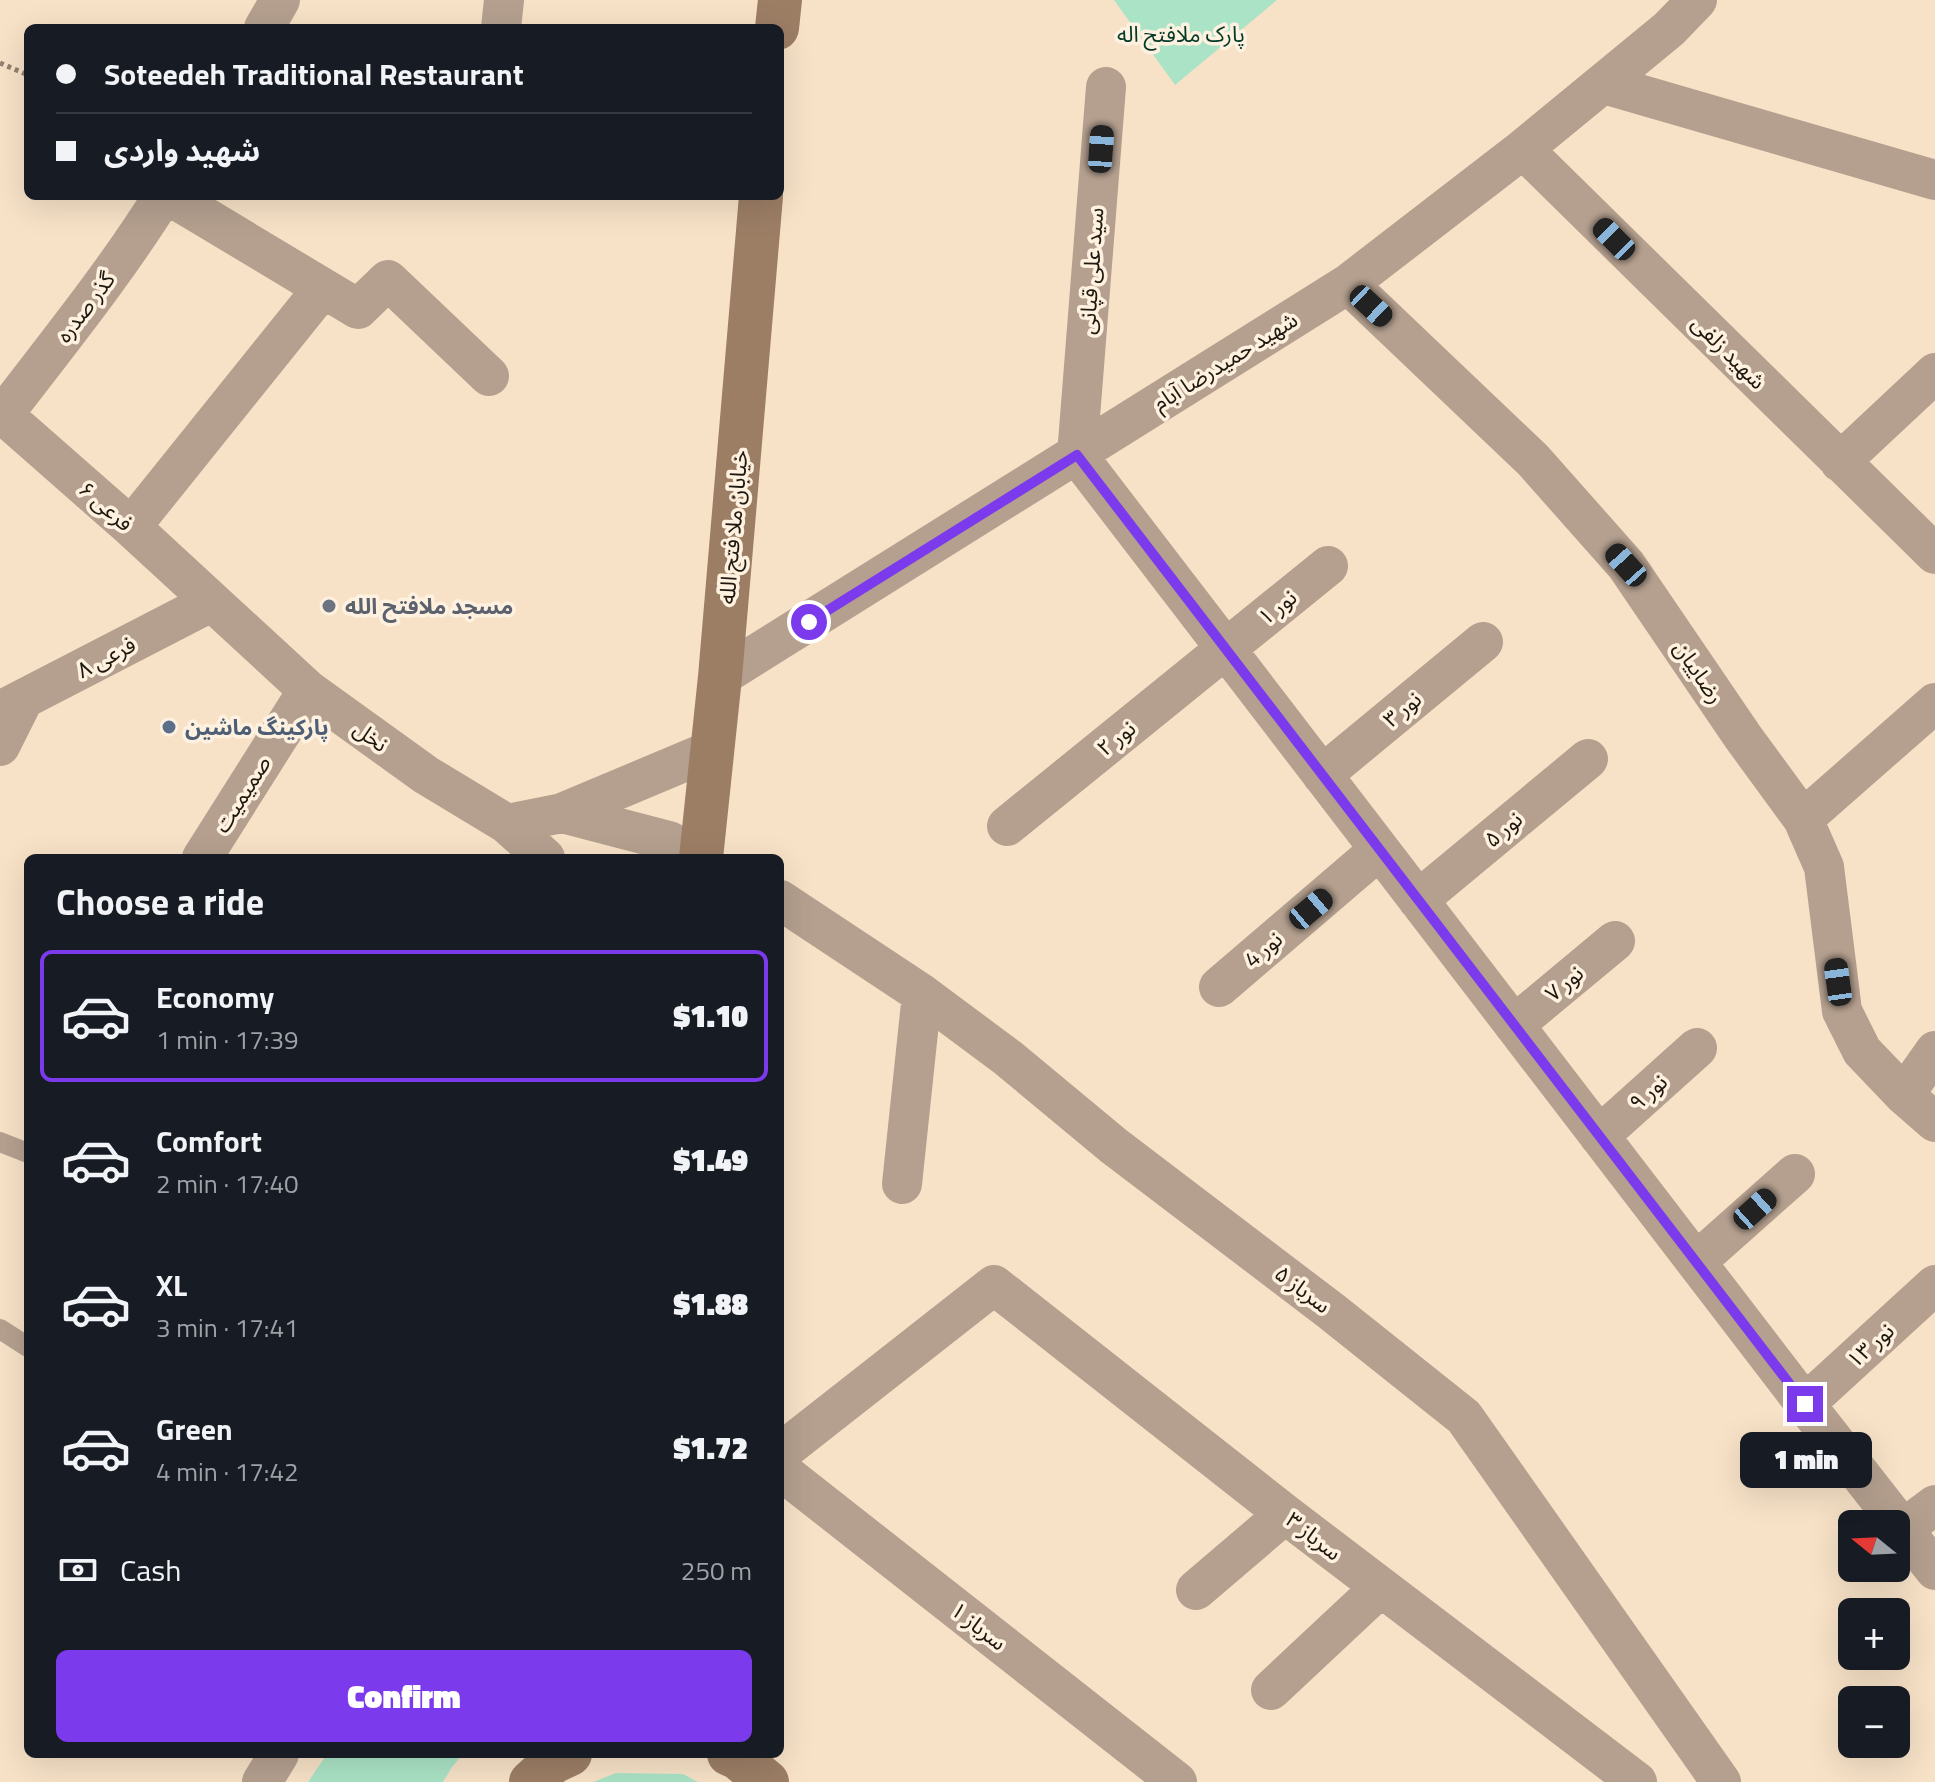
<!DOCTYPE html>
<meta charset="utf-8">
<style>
:root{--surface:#171b24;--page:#242831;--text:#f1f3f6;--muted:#9ea1a6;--line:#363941;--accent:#7c3aed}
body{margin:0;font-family:"Titillium Web","Noto Sans Arabic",sans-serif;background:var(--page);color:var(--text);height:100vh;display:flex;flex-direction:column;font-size:30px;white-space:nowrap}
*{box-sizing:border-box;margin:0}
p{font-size:26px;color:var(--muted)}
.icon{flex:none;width:44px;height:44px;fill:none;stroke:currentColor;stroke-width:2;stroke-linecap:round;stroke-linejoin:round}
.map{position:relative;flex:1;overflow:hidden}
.sheet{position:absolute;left:24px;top:854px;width:760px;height:904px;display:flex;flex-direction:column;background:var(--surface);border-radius:12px;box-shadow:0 8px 32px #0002}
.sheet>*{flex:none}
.top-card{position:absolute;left:24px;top:24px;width:760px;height:176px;border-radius:12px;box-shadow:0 8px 32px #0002;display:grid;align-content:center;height:176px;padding:0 32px;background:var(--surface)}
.needle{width:52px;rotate:288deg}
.controls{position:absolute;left:1838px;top:1510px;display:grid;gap:16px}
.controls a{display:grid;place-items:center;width:72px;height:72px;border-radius:12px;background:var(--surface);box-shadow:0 8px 32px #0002;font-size:40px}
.end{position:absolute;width:36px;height:36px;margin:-18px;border:10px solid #7c3aed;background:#fff;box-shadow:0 0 0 4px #fff}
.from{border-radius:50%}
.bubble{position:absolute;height:56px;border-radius:12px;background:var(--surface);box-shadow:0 8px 32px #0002;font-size:26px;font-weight:800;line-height:56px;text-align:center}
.car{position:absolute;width:24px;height:48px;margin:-24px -12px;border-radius:10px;box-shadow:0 0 6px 2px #0007;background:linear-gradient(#222 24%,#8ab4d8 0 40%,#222 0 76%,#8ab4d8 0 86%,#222 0)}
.top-card b{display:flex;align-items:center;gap:28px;height:76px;font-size:30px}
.top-card b+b{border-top:2px solid var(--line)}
.top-card i{width:20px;height:20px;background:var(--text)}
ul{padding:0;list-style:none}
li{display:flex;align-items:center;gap:24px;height:132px;margin:0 16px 12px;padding:0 16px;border:4px solid transparent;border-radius:12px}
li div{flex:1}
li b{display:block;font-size:30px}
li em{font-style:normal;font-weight:800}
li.active{border-color:var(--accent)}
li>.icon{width:72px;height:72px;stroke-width:1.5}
h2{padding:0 32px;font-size:36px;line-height:96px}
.pay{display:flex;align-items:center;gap:20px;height:88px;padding:0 32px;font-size:30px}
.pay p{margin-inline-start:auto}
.primary-button{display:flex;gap:16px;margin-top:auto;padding:16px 32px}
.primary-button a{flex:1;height:92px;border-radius:12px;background:var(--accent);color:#fff;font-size:32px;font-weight:800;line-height:92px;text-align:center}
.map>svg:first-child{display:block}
.green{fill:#aae3c6}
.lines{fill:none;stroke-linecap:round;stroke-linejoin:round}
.path{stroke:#918370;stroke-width:5;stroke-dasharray:4 4;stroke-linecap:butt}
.lane{stroke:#b5a08f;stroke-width:20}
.street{stroke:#b5a08f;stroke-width:40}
.secondary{stroke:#9c7e65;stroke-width:44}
.route{stroke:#7c3aed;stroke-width:10}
.worship-dot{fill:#6b7280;stroke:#fef1e0;stroke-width:3}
.service-dot{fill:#5c6f8a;stroke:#fef1e0;stroke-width:3}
.labels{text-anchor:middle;stroke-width:7;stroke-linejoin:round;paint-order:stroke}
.park-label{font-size:22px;fill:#033926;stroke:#fef1e0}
.street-label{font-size:22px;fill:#1f180e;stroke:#fef1e0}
.worship-label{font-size:22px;font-weight:bold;fill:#5b616d;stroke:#fef1e0;text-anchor:start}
.service-label{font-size:22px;font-weight:bold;fill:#4e5e75;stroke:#fef1e0;text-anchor:start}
</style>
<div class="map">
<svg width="1935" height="1782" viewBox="0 0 1935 1782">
<rect width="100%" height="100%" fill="#f7e2c7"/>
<path class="green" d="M 1114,0 L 1277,0 L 1175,85 Z
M 327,1754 L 463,1754 L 452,1767 L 443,1782 L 308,1782 Z
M 616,1773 L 683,1774 L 698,1782 L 593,1782 Z"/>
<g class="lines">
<path class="path" d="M 0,63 L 28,75"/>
<path class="lane" d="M 0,1142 L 28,1153
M 0,1329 L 28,1347"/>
<path class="street" d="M 264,28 L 280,0
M 501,28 L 504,0
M 1604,84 L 1935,180
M 1106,87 L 1077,455 L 1805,1404 L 1935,1570
M 1523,149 L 1935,554
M 170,196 L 358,309 L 388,280 L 489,376
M 1348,284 L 1533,460 L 1626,565 L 1743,737 L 1803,819 L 1824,867 L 1842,1011 L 1862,1051 L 1904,1095 L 1935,1122
M 0,412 L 131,527 L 308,690 L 426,775 L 507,824 L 545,858
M 3,415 C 58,343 115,273 163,196
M 1840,462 L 1935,373
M 131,527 L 323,288
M 720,677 L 1348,284 L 1523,149 L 1669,29 L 1697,0
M 0,711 L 211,602
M 0,746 L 23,700
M 1322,775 L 1483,642
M 562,813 L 669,841 L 699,858
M 1803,819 L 1935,703
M 507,824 L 562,813 L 712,750
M 1007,826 L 1328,566
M 202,858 L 308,690
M 780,900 L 922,994 L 1008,1058 L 1114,1146 L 1331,1311 L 1464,1417 L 1721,1782
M 1418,900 L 1588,759
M 1219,987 L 1379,850
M 1514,1025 L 1615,941
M 1904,1095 L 1935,1051
M 1599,1136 L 1697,1048
M 902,1184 L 922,994
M 1696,1262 L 1795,1174
M 1805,1404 L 1935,1285
M 780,1453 L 994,1285 L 1285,1514 L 1637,1782
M 780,1470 L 1177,1782
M 1903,1529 L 1935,1505
M 1196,1590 L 1285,1514
M 1271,1690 L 1381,1587
M 262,1782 L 279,1754"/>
<path class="secondary" d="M 777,28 L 780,0
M 701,858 L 720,677 L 761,196
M 729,1754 L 738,1758 L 767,1782
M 531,1782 L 553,1762 L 570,1754"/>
</g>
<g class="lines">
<path class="route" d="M 809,622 L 1077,455 L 1805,1404"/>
</g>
<circle class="worship-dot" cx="329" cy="606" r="8"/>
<circle class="service-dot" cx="169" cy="727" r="8"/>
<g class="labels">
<g class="park-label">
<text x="1181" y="42">پارک ملافتح اله</text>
</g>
<g class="street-label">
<text transform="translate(1091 271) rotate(-86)" y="8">سید علی قپانی</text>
<text transform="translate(85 307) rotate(-53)" y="8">گذر صدره</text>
<text transform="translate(1729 352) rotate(45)" y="8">شهید زلفی</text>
<text transform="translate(1225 361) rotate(-32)" y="8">شهید حمیدرضا آبام</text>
<text transform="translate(106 506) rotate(41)" y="8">فرعی ۶</text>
<text transform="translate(733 527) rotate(-85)" y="8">خیابان ملا فتح الله</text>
<text transform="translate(1277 607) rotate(-39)" y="8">نور ۱</text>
<text transform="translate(106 657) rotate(-28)" y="8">فرعی ۸</text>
<text transform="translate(1699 672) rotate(56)" y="8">رضاییان</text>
<text transform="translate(1402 709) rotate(-40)" y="8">نور ۳</text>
<text transform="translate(371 736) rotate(36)" y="8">نخل</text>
<text transform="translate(1116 738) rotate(-39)" y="8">نور ۲</text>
<text transform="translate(242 794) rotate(-58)" y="8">صمیمیت</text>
<text transform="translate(1503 829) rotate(-40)" y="8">نور ۵</text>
<text transform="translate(1263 949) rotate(-40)" y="8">نور 4</text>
<text transform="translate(1564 983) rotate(-40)" y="8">نور ۷</text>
<text transform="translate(1648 1092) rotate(-42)" y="8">نور ۹</text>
<text transform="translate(1303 1289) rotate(37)" y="8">سرباز ۵</text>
<text transform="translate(1870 1345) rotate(-42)" y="8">نور ۱۳</text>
<text transform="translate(1314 1536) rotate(38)" y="8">سرباز ۳</text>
<text transform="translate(979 1626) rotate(38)" y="8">سرباز ۱</text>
</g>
<g class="worship-label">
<text x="345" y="614">مسجد ملافتح الله</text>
</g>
<g class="service-label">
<text x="185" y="735">پارکینگ ماشین</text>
</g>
</g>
</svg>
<div class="controls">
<a><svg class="needle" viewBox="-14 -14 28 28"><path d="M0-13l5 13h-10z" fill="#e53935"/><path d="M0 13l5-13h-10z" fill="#9ea1a6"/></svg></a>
<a>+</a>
<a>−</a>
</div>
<i class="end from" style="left:809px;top:622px"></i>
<i class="end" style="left:1805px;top:1404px"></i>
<div class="bubble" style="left:1740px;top:1432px;width:132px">1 min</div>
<i class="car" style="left:1101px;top:149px;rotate:4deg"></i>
<i class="car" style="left:1614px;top:239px;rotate:315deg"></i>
<i class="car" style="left:1371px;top:306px;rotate:133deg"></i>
<i class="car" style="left:1626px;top:565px;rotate:318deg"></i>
<i class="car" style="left:1311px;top:909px;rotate:50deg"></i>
<i class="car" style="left:1838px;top:982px;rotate:352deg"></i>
<i class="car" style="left:1755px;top:1209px;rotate:48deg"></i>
<div class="top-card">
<b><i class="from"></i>Soteedeh Traditional Restaurant</b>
<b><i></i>شهید واردی</b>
</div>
<section class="sheet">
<h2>Choose a ride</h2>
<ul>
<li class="active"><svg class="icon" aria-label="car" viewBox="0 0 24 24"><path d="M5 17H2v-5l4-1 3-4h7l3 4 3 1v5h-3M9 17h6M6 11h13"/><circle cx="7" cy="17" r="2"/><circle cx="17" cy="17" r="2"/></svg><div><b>Economy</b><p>1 min · 17:39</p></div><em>$1.10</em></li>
<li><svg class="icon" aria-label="car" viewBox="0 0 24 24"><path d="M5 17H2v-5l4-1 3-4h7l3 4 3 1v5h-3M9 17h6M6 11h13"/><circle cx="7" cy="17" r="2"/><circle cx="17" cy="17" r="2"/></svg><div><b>Comfort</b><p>2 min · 17:40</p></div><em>$1.49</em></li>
<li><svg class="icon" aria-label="car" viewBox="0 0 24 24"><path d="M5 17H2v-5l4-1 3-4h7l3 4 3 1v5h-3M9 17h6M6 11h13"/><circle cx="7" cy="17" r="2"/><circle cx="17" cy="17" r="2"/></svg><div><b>XL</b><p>3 min · 17:41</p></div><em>$1.88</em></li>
<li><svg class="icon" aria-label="car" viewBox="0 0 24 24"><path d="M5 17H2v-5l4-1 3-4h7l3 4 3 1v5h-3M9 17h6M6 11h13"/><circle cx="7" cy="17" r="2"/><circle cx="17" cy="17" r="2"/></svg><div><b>Green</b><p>4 min · 17:42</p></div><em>$1.72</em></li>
</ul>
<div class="pay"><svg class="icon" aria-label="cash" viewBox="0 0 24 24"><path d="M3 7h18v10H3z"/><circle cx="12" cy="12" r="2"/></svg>Cash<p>250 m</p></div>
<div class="primary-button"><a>Confirm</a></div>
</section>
</div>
